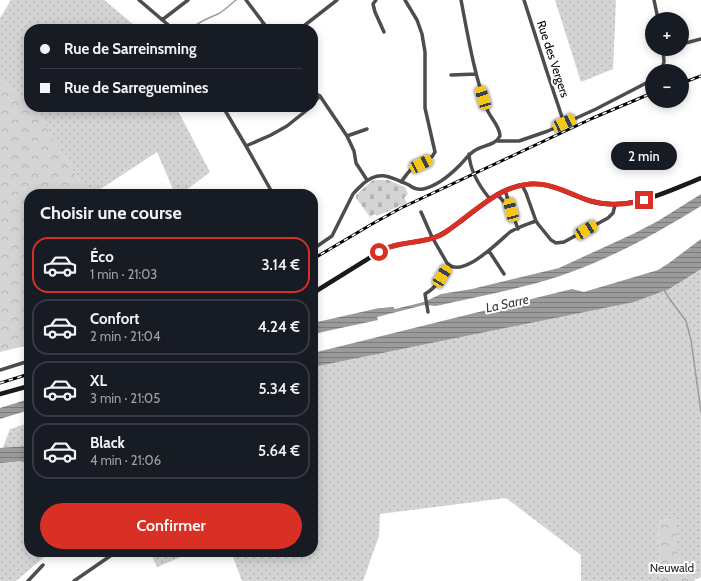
<!DOCTYPE html>
<html lang="fr">
<meta charset="utf-8">
<style>
:root{--surface:#171b24;--page:#20242c;--text:#f1f3f6;--muted:#9ea1a6;--line:#363941;--accent:#d93025}
body{margin:0;font-family:Cabin,sans-serif;background:var(--page);color:var(--text);height:100vh;display:flex;flex-direction:column;font-size:15px;white-space:nowrap}
*{box-sizing:border-box;margin:0}
p{font-size:13px;color:var(--muted)}
.icon{flex:none;width:22px;height:22px;fill:none;stroke:currentColor;stroke-width:2;stroke-linecap:round;stroke-linejoin:round}
.map{position:relative;flex:1;overflow:hidden}
.sheet{position:absolute;left:24px;top:189px;width:294px;height:368px;display:flex;flex-direction:column;background:var(--surface);border-radius:16px;box-shadow:0 2px 10px #0003}
.sheet>*{flex:none}
.top-card{position:absolute;left:24px;top:24px;width:294px;height:88px;border-radius:16px;box-shadow:0 2px 10px #0003;display:grid;align-content:center;height:88px;padding:0 16px;background:var(--surface)}
.tools{position:absolute;left:645px;top:12px;display:grid;gap:8px}
.tools a{display:grid;place-items:center;width:44px;height:44px;border-radius:50%;background:var(--surface);box-shadow:0 2px 10px #0003;font-size:20px}
.end{position:absolute;width:18px;height:18px;margin:-9px;border:5px solid #d93025;background:#fff;box-shadow:0 0 0 2px #fff}
.from{border-radius:50%}
.bubble{position:absolute;height:28px;border-radius:14px;background:var(--surface);box-shadow:0 2px 10px #0003;font-size:13px;font-weight:600;line-height:28px;text-align:center}
.car{position:absolute;width:12px;height:24px;margin:-12px -6px;border-radius:5px;box-shadow:0 0 3px 1px #0007;background:linear-gradient(#f5c518 24%,#345 0 40%,#f5c518 0 76%,#345 0 86%,#f5c518 0)}
.top-card b{display:flex;align-items:center;gap:14px;height:38px;font-size:15px}
.top-card b+b{border-top:1px solid var(--line)}
.top-card i{width:10px;height:10px;background:var(--text)}
ul{padding:0;list-style:none}
li{display:flex;align-items:center;gap:12px;height:56px;margin:0 8px 6px;padding:0 8px;border:2px solid var(--line);border-radius:16px}
li div{flex:1}
li b{display:block;font-size:15px}
li em{font-style:normal;font-weight:600}
li.current{border-color:var(--accent)}
li>.icon{width:36px;height:36px;stroke-width:1.5}
h2{padding:0 16px;font-size:18px;line-height:48px}
.action{display:flex;gap:8px;margin-top:auto;padding:8px 16px}
.action a{flex:1;height:46px;border-radius:24px;background:var(--accent);color:#fff;font-size:16px;font-weight:600;line-height:46px;text-align:center}
.map>svg:first-child{display:block}
.grass{fill:url(#grass-dots)}
.forest{fill:url(#forest-crowns)}
.cemetery{fill:url(#cemetery-stones)}
.water{fill:url(#water-rules)}
.lines{fill:none;stroke-linecap:round;stroke-linejoin:round}
.stream{stroke:#9b9b9b;stroke-width:1.5}
.street{stroke:#4d4d4d;stroke-width:3.5}
.secondary{stroke:#1a1a1a;stroke-width:4.5}
.rail-casing{stroke:#000;stroke-width:3}
.rail{stroke:#fff;stroke-width:1.5;stroke-dasharray:4.5;stroke-linecap:butt}
.route{stroke:#d93025;stroke-width:5}
.labels{text-anchor:middle;stroke-width:4;stroke-linejoin:round;paint-order:stroke}
.street-label{font-size:12px;fill:#000;stroke:#fff}
.park-label{font-size:12px;fill:#2b2b2b;stroke:#fff}
.water-label{font-size:13px;font-style:italic;fill:#3c3c3c;stroke:#fff}
</style>
<div class="map">
<svg width="701" height="581" viewBox="0 0 701 581">
<defs>
<pattern id="grass-dots" width="8" height="8" patternUnits="userSpaceOnUse"><rect width="8" height="8" fill="#d4d4d4"/><path d="M2 2h.1M6 6h.1" fill="none" stroke="#b4b4b4" stroke-width="1.8" stroke-linecap="round"/></pattern>
<pattern id="forest-crowns" width="20" height="18" patternUnits="userSpaceOnUse"><rect width="20" height="18" fill="#d4d4d4"/><path d="M2 6a3 3 0 1 1 6 0M12 15a3 3 0 1 1 6 0" fill="none" stroke="#b4b4b4"/></pattern>
<pattern id="cemetery-stones" width="16" height="16" patternUnits="userSpaceOnUse"><rect width="16" height="16" fill="#d4d4d4"/><path d="M2 7V4a2 2 0 0 1 4 0v3zM10 15v-3a2 2 0 0 1 4 0v3z" fill="#b4b4b4"/></pattern>
<pattern id="water-rules" width="6" height="5" patternUnits="userSpaceOnUse"><rect width="6" height="5" fill="#9b9b9b"/><path d="M0 2.5h6" fill="none" stroke="#7c7c7c"/></pattern>
</defs>
<rect width="100%" height="100%" fill="#fff"/>
<path class="grass" d="M 11,0 L 104,0 L 139,29 L 29,29 L 29,94 L 25,98 L 0,80 L 0,18 Z
M 555,0 L 616,0 L 613,69 L 581,82 Z
M 34,107 L 176,107 L 210,172 L 181,194 L 175,194 L 157,152 L 93,194 L 89,194 L 85,190 Z
M 701,260 L 701,577 L 694,580 L 678,557 L 674,518 L 658,522 L 660,581 L 581,581 L 581,555 L 506,498 L 380,514 L 379,536 L 363,581 L 242,581 L 231,552 L 313,552 L 313,367 Z
M 29,423 L 29,552 L 65,552 L 48,554 L 16,581 L 0,581 L 0,455 L 10,429 Z
M 150,552 L 193,552 L 157,567 Z"/>
<path class="forest" d="M 0,80 L 25,98 L 29,94 L 29,107 L 34,107 L 85,190 L 81,194 L 29,194 L 29,345 L 0,352 Z
M 675,518 L 678,557 L 695,581 L 660,581 L 658,522 Z"/>
<path class="cemetery" d="M 373,180 L 388,180 L 405,187 L 408,194 L 404,198 L 407,203 L 377,216 L 375,214 L 370,217 L 356,198 L 356,195 Z"/>
<path class="water" d="M 701,194 L 701,206 C 656,234 610,259 560,276 C 520,289 477,297 436,306 L 424,305 L 377,317 L 378,320 L 313,334 L 313,323 L 379,308 L 383,308 L 393,307 L 395,309 L 424,302 L 441,294 L 472,289 L 559,268 L 635,233 L 658,221 Z
M 701,239 L 701,269 L 669,289 L 634,302 L 313,367 L 313,353 L 572,289 L 584,292 L 658,270 L 669,263 Z
M 29,399 L 29,410 L 0,419 L 0,408 Z
M 29,446 L 29,463 L 21,461 L 0,463 L 0,448 Z"/>
<g class="lines">
<path class="stream" d="M 190,29 C 199,22 208,18 218,14 C 224,11 231,4 236,0
M 664,290 L 669,298 L 686,321 L 691,340 L 701,412"/>
<path class="street" d="M 139,0 L 173,29
M 246,0 L 268,29
M 376,0 L 373,4 L 375,12 L 384,32
M 461,0 C 468,36 474,74 487,109 C 490,118 500,126 500,136
M 524,0 L 547,72 L 564,123
M 654,0 L 658,19
M 162,20 L 188,0
M 255,29 L 264,24
M 303,29 L 305,25 L 337,0
M 682,44 L 701,39
M 663,52 L 670,49
M 661,71 L 664,62 L 663,49
M 451,75 L 476,74
M 313,92 L 320,96 L 347,136 L 354,151 L 356,163 L 367,180
M 313,103 L 320,96
M 223,107 L 246,146 L 273,194
M 347,136 L 367,129
M 496,141 L 519,141 L 548,131 L 596,109 L 652,80
M 246,146 L 271,135 L 287,126 L 307,110 L 310,107
M 469,154 C 470,171 480,187 490,199
M 401,182 C 405,177 409,170 414,167 C 422,162 431,161 435,152 L 425,108 L 425,52 L 422,34 L 417,20 L 405,0
M 522,185 L 526,193 L 536,221 L 538,224 L 551,240 L 556,243 L 564,242 L 608,218 L 613,213 L 615,205
M 497,194 L 511,210 L 505,190
M 511,210 L 518,229
M 421,212 L 432,237 L 447,263 C 462,280 499,241 510,232 C 518,227 528,224 536,221
M 313,249 L 332,236 L 353,194 C 356,190 360,187 364,183 C 380,169 392,178 409,185 C 413,188 418,190 423,189 C 437,186 449,176 459,166 C 464,161 468,155 474,151 C 482,145 495,146 500,136
M 489,251 L 504,274
M 428,312 L 425,294 C 436,288 443,276 449,265
M 0,370 L 29,361
M 28,581 L 43,565
M 74,581 L 116,552"/>
<path class="secondary" d="M 313,293 L 379,252 C 383,250 386,248 390,247 C 407,241 425,243 440,235 C 471,219 492,187 529,184 C 551,182 570,195 590,201 C 629,212 666,192 701,178
M 0,394 L 29,386"/>
<g class="rail-casing">
<path id="rail" d="M 682,83 L 701,76
M 313,259 L 372,224 L 401,208 L 593,118 L 652,93
M 0,383 L 29,374"/>
</g>
<use href="#rail" class="rail"/>
</g>
<g class="lines">
<path class="route" d="M 379,252 C 383,250 386,248 390,247 C 407,241 425,243 441,235 C 447,232 452,227 458,223 C 482,205 504,184 535,184 C 552,184 567,192 582,198 C 602,206 623,206 644,200"/>
</g>
<g class="labels">
<g class="street-label">
<text transform="translate(553 59) rotate(72)" y="4">Rue des Vergers</text>
</g>
<g class="park-label">
<text x="672" y="572">Neuwald</text>
</g>
<g class="water-label">
<text transform="translate(507 303) rotate(-12)" y="5">La Sarre</text>
</g>
</g>
</svg>
<div class="tools">
<a>+</a>
<a>−</a>
</div>
<i class="end from" style="left:379px;top:252px"></i>
<i class="end" style="left:644px;top:200px"></i>
<div class="bubble" style="left:611px;top:142px;width:66px">2 min</div>
<i class="car" style="left:483px;top:98px;rotate:343deg"></i>
<i class="car" style="left:564px;top:123px;rotate:65deg"></i>
<i class="car" style="left:421px;top:164px;rotate:64deg"></i>
<i class="car" style="left:511px;top:210px;rotate:345deg"></i>
<i class="car" style="left:586px;top:230px;rotate:59deg"></i>
<i class="car" style="left:442px;top:276px;rotate:31deg"></i>
<div class="top-card">
<b><i class="from"></i>Rue de Sarreinsming</b>
<b><i></i>Rue de Sarreguemines</b>
</div>
<section class="sheet">
<h2>Choisir une course</h2>
<ul>
<li class="current"><svg class="icon" aria-label="car" viewBox="0 0 24 24"><path d="M5 17H2v-5l4-1 3-4h7l3 4 3 1v5h-3M9 17h6M6 11h13"/><circle cx="7" cy="17" r="2"/><circle cx="17" cy="17" r="2"/></svg><div><b>Éco</b><p>1 min · 21:03</p></div><em>3.14 €</em></li>
<li><svg class="icon" aria-label="car" viewBox="0 0 24 24"><path d="M5 17H2v-5l4-1 3-4h7l3 4 3 1v5h-3M9 17h6M6 11h13"/><circle cx="7" cy="17" r="2"/><circle cx="17" cy="17" r="2"/></svg><div><b>Confort</b><p>2 min · 21:04</p></div><em>4.24 €</em></li>
<li><svg class="icon" aria-label="car" viewBox="0 0 24 24"><path d="M5 17H2v-5l4-1 3-4h7l3 4 3 1v5h-3M9 17h6M6 11h13"/><circle cx="7" cy="17" r="2"/><circle cx="17" cy="17" r="2"/></svg><div><b>XL</b><p>3 min · 21:05</p></div><em>5.34 €</em></li>
<li><svg class="icon" aria-label="car" viewBox="0 0 24 24"><path d="M5 17H2v-5l4-1 3-4h7l3 4 3 1v5h-3M9 17h6M6 11h13"/><circle cx="7" cy="17" r="2"/><circle cx="17" cy="17" r="2"/></svg><div><b>Black</b><p>4 min · 21:06</p></div><em>5.64 €</em></li>
</ul>
<div class="action"><a>Confirmer</a></div>
</section>
</div>
